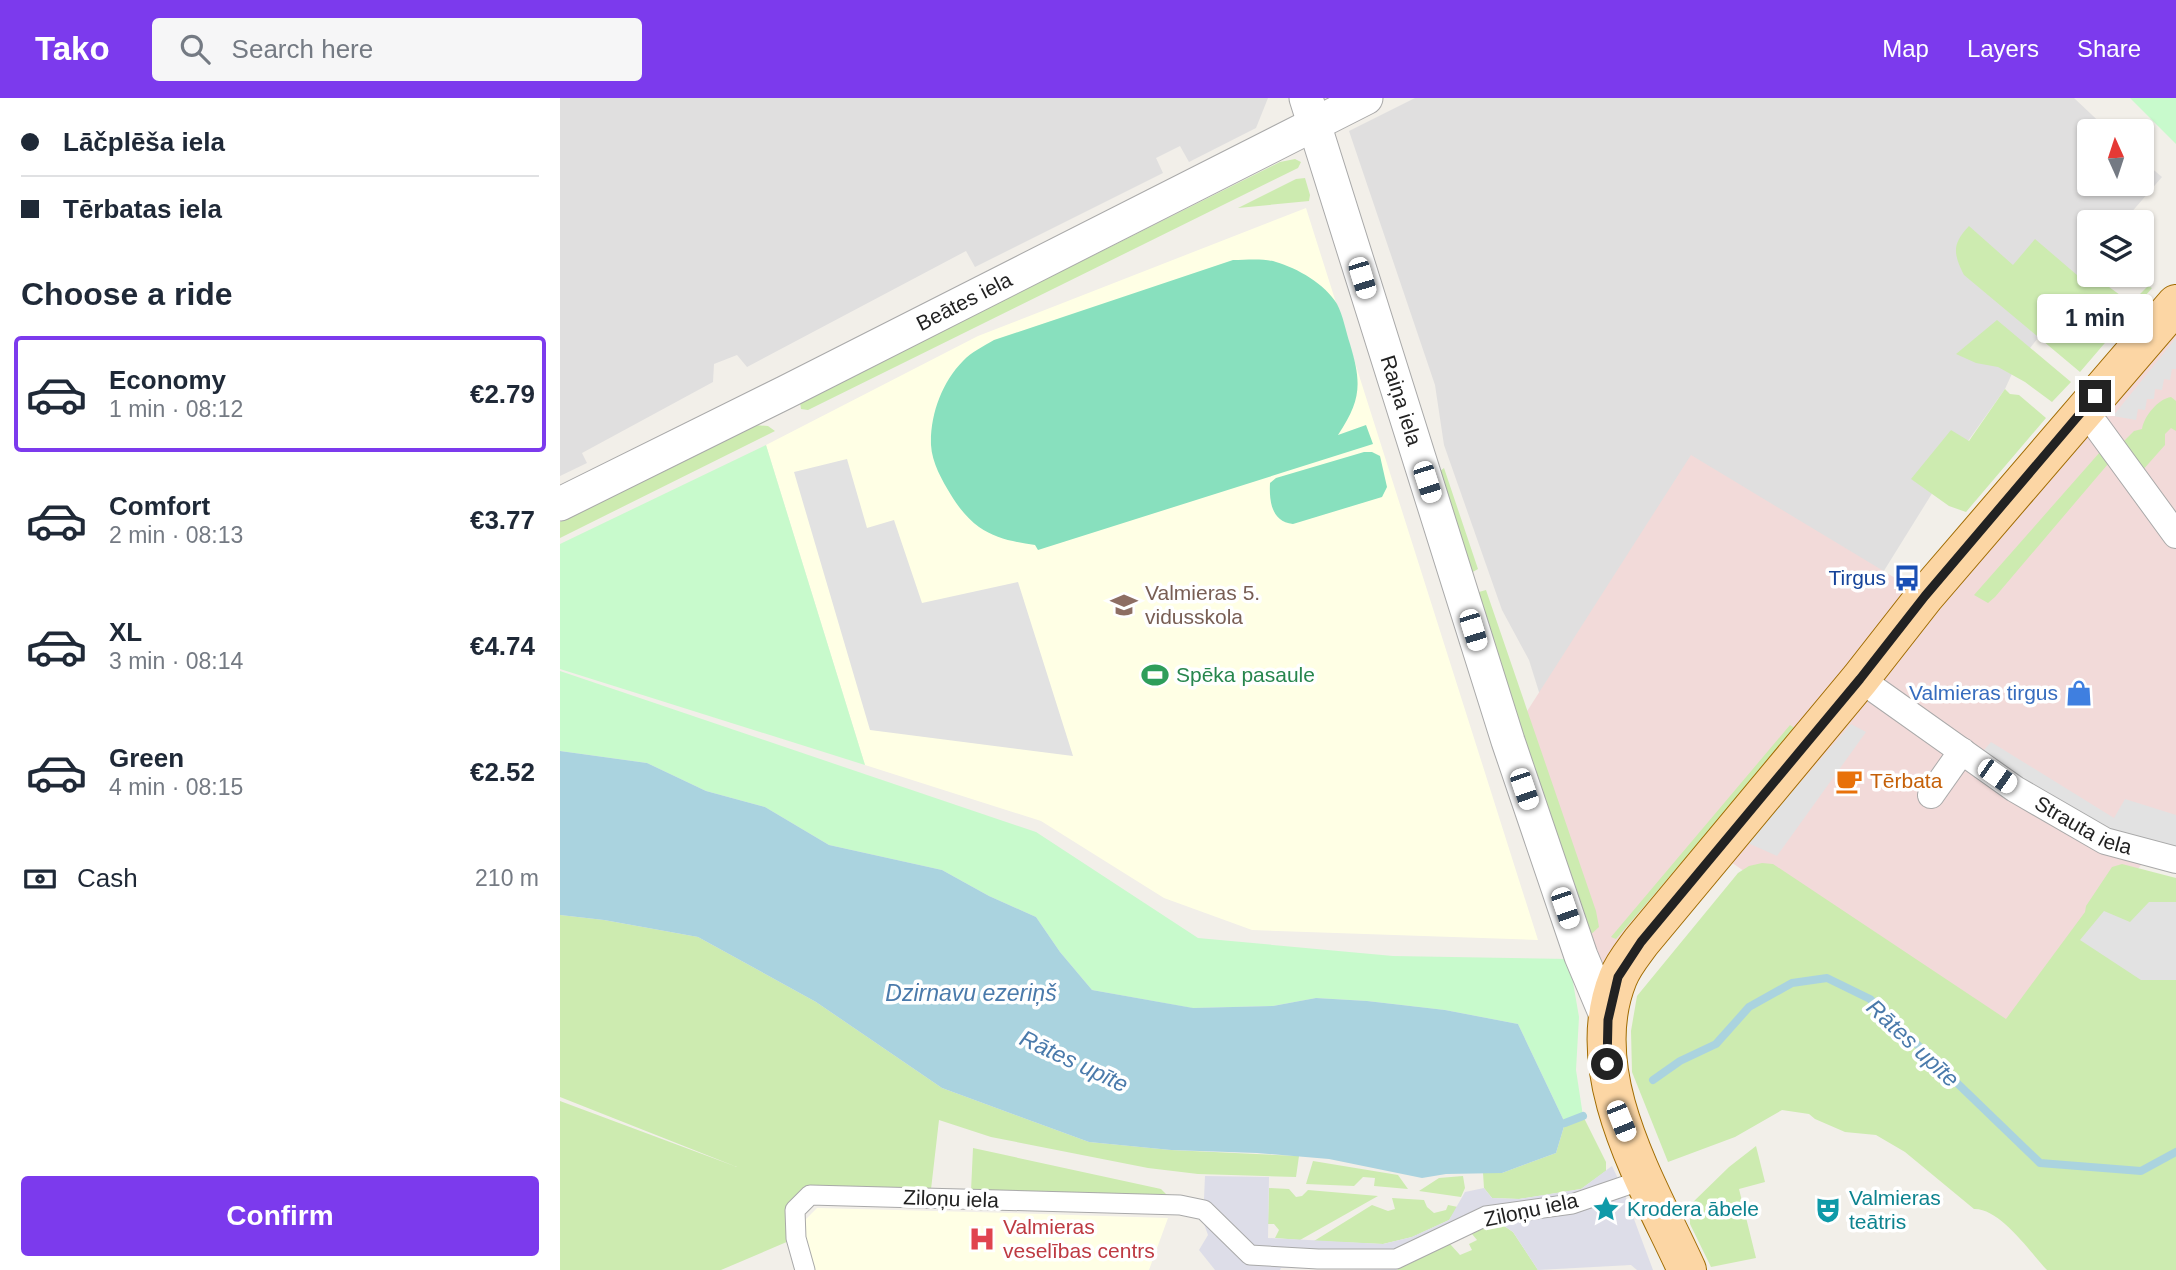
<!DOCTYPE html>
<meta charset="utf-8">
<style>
:root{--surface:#fff;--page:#f6f6f7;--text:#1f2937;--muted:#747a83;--line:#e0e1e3;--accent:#7c3aed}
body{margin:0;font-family:Arial,sans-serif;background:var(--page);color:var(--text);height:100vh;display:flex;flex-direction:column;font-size:26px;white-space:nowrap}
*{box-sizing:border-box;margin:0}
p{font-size:23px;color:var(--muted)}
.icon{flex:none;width:38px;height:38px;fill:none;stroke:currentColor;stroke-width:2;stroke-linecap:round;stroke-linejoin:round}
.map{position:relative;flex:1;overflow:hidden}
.sheet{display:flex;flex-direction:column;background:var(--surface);width:560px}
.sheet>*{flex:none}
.guide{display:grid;align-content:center;height:154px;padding:0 21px;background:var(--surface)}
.needle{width:46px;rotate:357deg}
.buttons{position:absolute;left:1517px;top:21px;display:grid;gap:14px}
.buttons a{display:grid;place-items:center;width:77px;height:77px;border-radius:7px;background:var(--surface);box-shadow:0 2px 5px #0004;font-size:35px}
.end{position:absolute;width:32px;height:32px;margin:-16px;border:9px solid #222;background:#fff;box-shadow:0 0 0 4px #fff}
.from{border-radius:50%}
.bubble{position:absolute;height:49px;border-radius:7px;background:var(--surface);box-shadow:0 2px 5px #0004;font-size:23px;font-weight:700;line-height:49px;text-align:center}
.car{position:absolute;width:21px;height:42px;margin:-21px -10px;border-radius:9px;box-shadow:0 0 5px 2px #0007;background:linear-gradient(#fff 24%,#345 0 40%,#fff 0 76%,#345 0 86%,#fff 0)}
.guide b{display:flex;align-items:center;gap:24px;height:66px;font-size:26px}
.guide b+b{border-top:2px solid var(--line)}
.guide i{width:18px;height:18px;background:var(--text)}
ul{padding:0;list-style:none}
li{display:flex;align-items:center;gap:21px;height:116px;margin:0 14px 10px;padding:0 7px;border:4px solid transparent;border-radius:7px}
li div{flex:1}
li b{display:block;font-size:26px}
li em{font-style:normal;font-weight:700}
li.current{border-color:var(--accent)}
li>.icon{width:63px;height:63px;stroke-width:1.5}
h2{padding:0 21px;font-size:32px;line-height:84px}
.pay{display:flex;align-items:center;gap:18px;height:77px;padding:0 21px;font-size:26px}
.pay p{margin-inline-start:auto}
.action{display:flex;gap:14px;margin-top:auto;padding:14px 21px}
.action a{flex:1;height:80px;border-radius:7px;background:var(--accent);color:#fff;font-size:28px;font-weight:700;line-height:80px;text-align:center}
header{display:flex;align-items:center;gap:42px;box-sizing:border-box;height:98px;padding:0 35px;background:var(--accent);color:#fff}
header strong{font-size:33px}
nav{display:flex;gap:38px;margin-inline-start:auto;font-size:24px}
.search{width:490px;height:63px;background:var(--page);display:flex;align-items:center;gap:18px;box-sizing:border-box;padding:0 24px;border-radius:7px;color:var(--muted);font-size:26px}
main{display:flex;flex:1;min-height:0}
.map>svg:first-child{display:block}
.residential{fill:#e0dfdf}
.commercial{fill:#f2dad9}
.education{fill:#ffffe5}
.grass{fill:#cdebb0}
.park{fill:#c8facc}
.pitch{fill:#88e0be}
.parking{fill:#e2e2e2}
.plaza{fill:#dddde8}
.water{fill:#aad3df}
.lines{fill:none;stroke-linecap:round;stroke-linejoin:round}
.stream{stroke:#aad3df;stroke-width:8}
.pedestrian-casing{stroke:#a9a9a9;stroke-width:21}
.minor-casing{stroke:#a9a9a9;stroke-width:28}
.tertiary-casing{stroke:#a9a9a9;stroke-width:35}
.primary-casing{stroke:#a06b00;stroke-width:40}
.pedestrian{stroke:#fff;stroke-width:19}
.minor{stroke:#fff;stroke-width:26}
.tertiary{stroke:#fff;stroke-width:33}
.primary{stroke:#fcd6a4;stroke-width:38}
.route{stroke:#222;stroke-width:9}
.labels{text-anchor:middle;stroke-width:7;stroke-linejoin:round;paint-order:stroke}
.street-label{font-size:21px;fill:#222;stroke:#fff}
.transit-label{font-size:21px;fill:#164399;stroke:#fff;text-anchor:end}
.education-label{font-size:21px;fill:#785e54;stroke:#fff;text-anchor:start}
.leisure-label{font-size:21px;fill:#27864d;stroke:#fff;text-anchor:start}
.shop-label{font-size:21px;fill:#366cbe;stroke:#fff;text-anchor:end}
.food-label{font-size:21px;fill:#c56008;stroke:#fff;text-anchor:start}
.culture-label{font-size:21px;fill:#0d838f;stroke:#fff;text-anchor:start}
.health-label{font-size:21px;fill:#be3a42;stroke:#fff;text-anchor:start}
.water-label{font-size:23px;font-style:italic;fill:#4a7aab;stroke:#fff}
</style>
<header>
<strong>Tako</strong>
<div class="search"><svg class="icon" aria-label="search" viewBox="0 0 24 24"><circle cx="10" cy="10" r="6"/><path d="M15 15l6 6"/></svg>Search here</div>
<nav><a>Map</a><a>Layers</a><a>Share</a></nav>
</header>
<main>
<section class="sheet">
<div class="guide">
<b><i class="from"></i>Lāčplēša iela</b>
<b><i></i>Tērbatas iela</b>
</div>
<h2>Choose a ride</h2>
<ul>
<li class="current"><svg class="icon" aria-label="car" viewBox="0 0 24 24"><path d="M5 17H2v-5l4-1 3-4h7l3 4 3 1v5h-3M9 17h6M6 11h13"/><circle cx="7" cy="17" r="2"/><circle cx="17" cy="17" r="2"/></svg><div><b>Economy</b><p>1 min · 08:12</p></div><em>€2.79</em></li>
<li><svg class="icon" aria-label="car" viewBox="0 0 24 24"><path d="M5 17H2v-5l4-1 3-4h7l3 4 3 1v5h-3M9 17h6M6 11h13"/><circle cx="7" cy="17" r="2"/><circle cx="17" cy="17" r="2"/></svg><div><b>Comfort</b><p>2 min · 08:13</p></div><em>€3.77</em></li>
<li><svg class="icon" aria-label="car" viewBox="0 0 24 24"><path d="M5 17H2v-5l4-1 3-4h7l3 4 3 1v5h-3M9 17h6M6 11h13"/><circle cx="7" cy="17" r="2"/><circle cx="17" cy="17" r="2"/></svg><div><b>XL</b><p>3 min · 08:14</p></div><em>€4.74</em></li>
<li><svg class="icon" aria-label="car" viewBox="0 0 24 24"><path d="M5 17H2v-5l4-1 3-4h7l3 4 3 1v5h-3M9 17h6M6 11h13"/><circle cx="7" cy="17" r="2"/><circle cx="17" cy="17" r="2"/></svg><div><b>Green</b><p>4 min · 08:15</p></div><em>€2.52</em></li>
</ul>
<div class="pay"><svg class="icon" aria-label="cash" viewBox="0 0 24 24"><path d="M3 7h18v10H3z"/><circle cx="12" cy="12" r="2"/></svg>Cash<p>210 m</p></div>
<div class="action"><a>Confirm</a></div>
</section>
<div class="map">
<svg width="1616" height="1172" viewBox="0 0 1616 1172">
<rect width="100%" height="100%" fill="#f2efe9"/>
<path class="residential" d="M 0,0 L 708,0 L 696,30 L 629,64 L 620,48 L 596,60 L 603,75 L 415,169 L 406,153 L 187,269 L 177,257 L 154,266 L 153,284 L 22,355 L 27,365 L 0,378 Z
M 855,0 L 1514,0 L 1549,33 L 1530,33 L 1530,86 L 1582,86 L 1582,62 L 1602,79 L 1563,124 L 1530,124 L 1529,163 L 1517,177 L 1523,183 L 1455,269 L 1445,291 L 1381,381 L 1317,484 L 1044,802 L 969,562 L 942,512 L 884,347 L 875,287 L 789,33 Z"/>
<path class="commercial" d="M 1616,213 L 1616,762 L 1590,756 L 1436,947 L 1155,753 L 1048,922 L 948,643 L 1131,357 L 1365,498 Z"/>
<path class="education" d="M 746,110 L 978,842 L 692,832 L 604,800 L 481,723 L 305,667 L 206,347 L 418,238 Z
M 257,1110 L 414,1114 L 608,1120 L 589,1172 L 250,1172 L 243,1124 Z"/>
<path class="grass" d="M 735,61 L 741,64 L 738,70 L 248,312 L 241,311 L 240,304 L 720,64 Z
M 745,80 L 750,97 L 749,103 L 678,110 L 736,81 Z
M 1409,128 L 1453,167 L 1475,141 L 1517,177 L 1523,170 L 1571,205 L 1588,188 L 1592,190 L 1520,274 L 1404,177 C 1393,155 1392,146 1409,128 Z
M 1437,222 L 1511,284 L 1492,304 L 1465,284 L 1438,269 L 1416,265 L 1396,256 Z
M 1445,291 L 1450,296 L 1459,297 L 1486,320 L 1406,414 L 1389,408 L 1351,381 L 1391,332 L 1409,343 Z
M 1611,299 L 1616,303 L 1616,333 L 1611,330 L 1605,336 L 1605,347 L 1582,373 L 1563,344 L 1574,333 L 1582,331 C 1584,318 1598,301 1611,299 Z
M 193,327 L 208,328 L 215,333 L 0,440 L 0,424 Z
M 1540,354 L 1548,366 L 1435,499 L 1428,505 L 1414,497 Z
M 884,370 L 918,471 L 911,475 L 874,378 Z
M 926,492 L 1036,813 L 1039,829 L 1028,839 L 912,496 Z
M 1230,627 L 1236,631 L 1056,841 L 1051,839 Z
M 1202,765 L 1213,766 L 1446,921 L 1525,814 L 1526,808 L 1552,769 L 1562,766 L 1616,780 L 1616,1172 L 1487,1172 C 1470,1154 1440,1110 1414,1111 L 1345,1054 L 1316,1037 L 1285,1034 L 1255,1021 L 1249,1016 L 1222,1012 L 1175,1039 L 1108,1064 L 1072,974 L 1071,933 L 1077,898 L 1178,775 L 1189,768 Z
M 0,817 L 44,822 L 138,839 L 256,904 L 382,990 L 529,1044 L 611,1052 L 739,1058 L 736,1079 L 638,1076 L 588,1070 L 431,1039 L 379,1022 L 370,1100 L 250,1097 L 236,1140 L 161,1172 L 0,1172 L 0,1003 L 177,1069 L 0,999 Z
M 1023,1018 L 1046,1064 L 1046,1073 L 1021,1091 L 959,1101 L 932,1100 L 924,1090 L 923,1075 L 942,1075 L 996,1055 L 1005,1025 Z
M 1196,1048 L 1205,1084 L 1179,1091 L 1196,1160 L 1151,1169 L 1130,1126 L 1130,1107 L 1169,1069 Z
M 413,1050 L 601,1091 L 610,1100 L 411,1093 Z
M 753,1063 L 838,1077 L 848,1091 L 814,1088 L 815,1080 L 803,1079 L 794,1088 L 746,1086 Z
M 903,1078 L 905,1090 L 901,1099 L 859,1093 L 879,1080 Z
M 709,1090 L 729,1091 L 736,1099 L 742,1098 L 748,1092 L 818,1098 L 740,1142 L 715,1140 L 719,1132 L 714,1126 L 708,1126 Z
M 832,1100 L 864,1102 L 867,1109 L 874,1115 L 886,1112 L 888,1107 L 898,1109 L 889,1122 L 852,1139 L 823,1146 L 754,1143 L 812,1107 L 828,1113 L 835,1111 Z
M 937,1123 L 953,1134 L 978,1172 L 836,1172 L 890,1146 L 900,1157 L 912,1152 L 909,1146 L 917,1142 L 912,1136 Z"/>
<path class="park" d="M 1570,0 L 1616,0 L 1616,46 Z
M 206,347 L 305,667 L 0,571 L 0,446 Z
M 0,573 L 476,734 L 638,840 L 833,858 L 1009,861 L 1019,919 L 1016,972 L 1023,1018 L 1005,1025 L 958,926 L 885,912 L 807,903 L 756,900 L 713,908 L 632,910 L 532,892 L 500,854 L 476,819 L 429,798 L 382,772 L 269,747 L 205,709 L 146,693 L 87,665 L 0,653 Z"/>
<path class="pitch" d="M 673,162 C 686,162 703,160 716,164 C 737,170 765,186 777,206 C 783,217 786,234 790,246 C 802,286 801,302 778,337 L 806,327 L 813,346 L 478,452 L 475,447 C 455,444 436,441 419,429 C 408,421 398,409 391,397 C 382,382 372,365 371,347 C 370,317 382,284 403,263 C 411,254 424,248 434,242 Z
M 804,354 L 812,354 L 820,358 L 827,389 L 822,399 L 733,426 C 712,424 709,404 710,385 L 716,380 Z"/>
<path class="parking" d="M 1616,240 L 1616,271 L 1612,271 L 1610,282 L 1604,281 L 1602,292 L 1595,291 L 1594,301 L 1587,301 L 1585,312 L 1578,311 L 1576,322 L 1553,318 Z
M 287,361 L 307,430 L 334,422 L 362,505 L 458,484 L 513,658 L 310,632 L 234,374 Z
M 1291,626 L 1306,634 L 1217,758 L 1188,745 Z
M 1431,644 L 1554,720 L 1565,701 L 1616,717 L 1616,755 L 1548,739 L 1418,659 Z
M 1589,804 L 1616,804 L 1616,882 L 1581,882 L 1520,842 L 1544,813 L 1570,824 Z"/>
<path class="plaza" d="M 1052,1068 L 1062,1089 L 1093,1172 L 1077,1172 L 1071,1167 L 978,1172 L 953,1134 L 937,1123 L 836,1172 L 721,1170 L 720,1172 L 655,1172 L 639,1152 L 648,1137 L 643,1123 L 645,1078 L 709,1079 L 708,1140 L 823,1146 L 852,1139 L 889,1122 L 905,1094 L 924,1090 L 932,1100 L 959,1101 L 1021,1091 Z"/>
<path class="water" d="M 0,653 L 87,665 L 146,693 L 205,709 L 269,747 L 382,772 L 429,798 L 476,819 L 500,854 L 532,892 L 633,910 L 713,908 L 756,900 L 807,903 L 885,912 L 958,926 L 1005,1025 L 996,1055 L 942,1075 L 886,1076 L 862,1080 L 769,1061 L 697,1055 L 611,1052 L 529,1044 L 382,990 L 256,904 L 138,839 L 44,822 L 0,817 Z"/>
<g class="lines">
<path class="stream" d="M 1093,982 L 1120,963 L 1156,946 L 1189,909 L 1232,885 L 1267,880 L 1310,901 L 1480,1065 L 1581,1073 L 1616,1054
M 1005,1025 L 1023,1018"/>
<g class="pedestrian-casing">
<path id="pedestrian" d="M 245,1172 L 236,1140 L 235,1112 L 250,1097 L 620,1107 L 644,1112 L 690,1157 L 758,1161 L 836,1161 L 926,1118 L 1012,1106 L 1085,1081"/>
</g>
<g class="minor-casing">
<g id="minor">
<path d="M 1524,311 L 1616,437"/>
<path id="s1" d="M 1300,581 L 1455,691 L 1545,743 L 1616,762"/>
<path d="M 1371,697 L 1402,653"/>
</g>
</g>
<g class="tertiary-casing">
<g id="tertiary">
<path id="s2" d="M 746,0 L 948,643 L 1021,858 L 1048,922"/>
<path id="s3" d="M 0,406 L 226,294 L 806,0"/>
</g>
</g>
<g class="primary-casing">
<path id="primary" d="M 1127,1172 C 1088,1086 1019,976 1058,880 C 1063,867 1073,855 1081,844 L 1300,581 L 1365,498 L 1616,206"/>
</g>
<use href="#pedestrian" class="pedestrian"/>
<use href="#minor" class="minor"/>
<use href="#tertiary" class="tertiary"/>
<use href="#primary" class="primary"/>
</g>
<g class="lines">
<path class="route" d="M 1047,966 L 1048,922 L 1058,879 L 1081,844 L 1300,581 L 1365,498 L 1535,298"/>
</g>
<defs>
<g id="bus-bare" transform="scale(2.1)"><path d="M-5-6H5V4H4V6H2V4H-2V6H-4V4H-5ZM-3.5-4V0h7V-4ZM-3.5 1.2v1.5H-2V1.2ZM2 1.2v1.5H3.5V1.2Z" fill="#1a4fb4" stroke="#fff" stroke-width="2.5" paint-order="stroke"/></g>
<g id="school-bare" transform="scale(2.1)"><path d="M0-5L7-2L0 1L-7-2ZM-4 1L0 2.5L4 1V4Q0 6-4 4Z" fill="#8d6e63" stroke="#fff" stroke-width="2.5" paint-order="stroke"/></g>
<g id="stadium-bare" transform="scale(2.1)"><path d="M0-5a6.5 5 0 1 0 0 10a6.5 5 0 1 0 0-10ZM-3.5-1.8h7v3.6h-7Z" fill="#2e9e5b" stroke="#fff" stroke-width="2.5" paint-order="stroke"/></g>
<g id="shop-bare" transform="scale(2.1)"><path d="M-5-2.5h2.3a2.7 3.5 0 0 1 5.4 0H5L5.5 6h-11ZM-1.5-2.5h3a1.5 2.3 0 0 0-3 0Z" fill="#3f7fe0" stroke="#fff" stroke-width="2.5" paint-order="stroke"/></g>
<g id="cafe-bare" transform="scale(2.1)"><path d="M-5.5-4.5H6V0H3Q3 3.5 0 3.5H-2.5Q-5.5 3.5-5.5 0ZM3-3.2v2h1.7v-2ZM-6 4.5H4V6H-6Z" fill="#e8710a" stroke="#fff" stroke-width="2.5" paint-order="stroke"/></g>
<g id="sight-bare" transform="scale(2.1)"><path d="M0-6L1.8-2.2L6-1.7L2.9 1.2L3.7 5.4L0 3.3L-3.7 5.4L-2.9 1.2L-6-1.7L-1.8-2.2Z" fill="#0f9aa8" stroke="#fff" stroke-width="2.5" paint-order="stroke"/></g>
<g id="theatre-bare" transform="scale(2.1)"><path d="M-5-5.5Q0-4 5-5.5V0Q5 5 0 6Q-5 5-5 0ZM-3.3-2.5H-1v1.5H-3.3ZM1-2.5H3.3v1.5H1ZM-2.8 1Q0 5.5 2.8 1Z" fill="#0f9aa8" stroke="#fff" stroke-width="2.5" paint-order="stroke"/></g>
<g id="hospital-bare" transform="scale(2.1)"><path d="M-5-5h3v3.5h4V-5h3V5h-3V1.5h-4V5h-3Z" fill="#e0444e" stroke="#fff" stroke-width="2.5" paint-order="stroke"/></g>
</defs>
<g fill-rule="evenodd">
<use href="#bus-bare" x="1347" y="480"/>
<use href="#school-bare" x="564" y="507"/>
<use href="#stadium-bare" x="595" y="577"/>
<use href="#shop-bare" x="1519" y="595"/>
<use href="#cafe-bare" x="1289" y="683"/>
<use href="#sight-bare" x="1046" y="1111"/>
<use href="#theatre-bare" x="1268" y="1112"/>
<use href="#hospital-bare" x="422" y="1141"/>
</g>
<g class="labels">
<g class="street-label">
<text dy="7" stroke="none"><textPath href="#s3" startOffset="452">Beātes iela</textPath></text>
<text dy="7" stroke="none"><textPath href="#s2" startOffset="317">Raiņa iela</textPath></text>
<text dy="7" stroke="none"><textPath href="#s1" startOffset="268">Strauta iela</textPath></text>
<text transform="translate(391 1101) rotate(2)" y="7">Ziloņu iela</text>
<text transform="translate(971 1112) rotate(-12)" y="7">Ziloņu iela</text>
</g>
<g class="transit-label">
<text x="1326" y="487">Tirgus</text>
</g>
<g class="education-label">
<text x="585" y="502">Valmieras 5.<tspan x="585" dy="24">vidusskola</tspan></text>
</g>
<g class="leisure-label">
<text x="616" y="584">Spēka pasaule</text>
</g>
<g class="shop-label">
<text x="1498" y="602">Valmieras tirgus</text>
</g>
<g class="food-label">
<text x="1310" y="690">Tērbata</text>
</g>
<g class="culture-label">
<text x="1289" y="1107">Valmieras<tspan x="1289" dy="24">teātris</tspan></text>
<text x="1067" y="1118">Krodera ābele</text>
</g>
<g class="health-label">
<text x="443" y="1136">Valmieras<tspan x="443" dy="24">veselības centrs</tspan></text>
</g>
<g class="water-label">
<text x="411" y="903">Dzirnavu ezeriņš</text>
<text transform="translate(1353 945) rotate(43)" y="8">Rātes upīte</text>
<text transform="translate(514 963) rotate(25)" y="8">Rātes upīte</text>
</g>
</g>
</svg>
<div class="buttons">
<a><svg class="needle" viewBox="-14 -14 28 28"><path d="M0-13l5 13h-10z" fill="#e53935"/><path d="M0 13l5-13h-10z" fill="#747a83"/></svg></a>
<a><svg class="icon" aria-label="layers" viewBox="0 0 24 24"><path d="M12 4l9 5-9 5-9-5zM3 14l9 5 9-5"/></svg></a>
</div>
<i class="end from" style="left:1047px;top:966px"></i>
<i class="end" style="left:1535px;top:298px"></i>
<div class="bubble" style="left:1477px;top:196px;width:116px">1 min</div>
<i class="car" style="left:802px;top:180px;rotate:163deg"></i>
<i class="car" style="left:867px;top:384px;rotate:162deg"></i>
<i class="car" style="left:913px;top:532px;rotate:163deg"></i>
<i class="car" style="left:1437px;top:678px;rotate:125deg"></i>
<i class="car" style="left:964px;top:691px;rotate:161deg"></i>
<i class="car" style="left:1005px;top:810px;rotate:161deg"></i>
<i class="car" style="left:1061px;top:1023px;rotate:158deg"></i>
</div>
</main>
